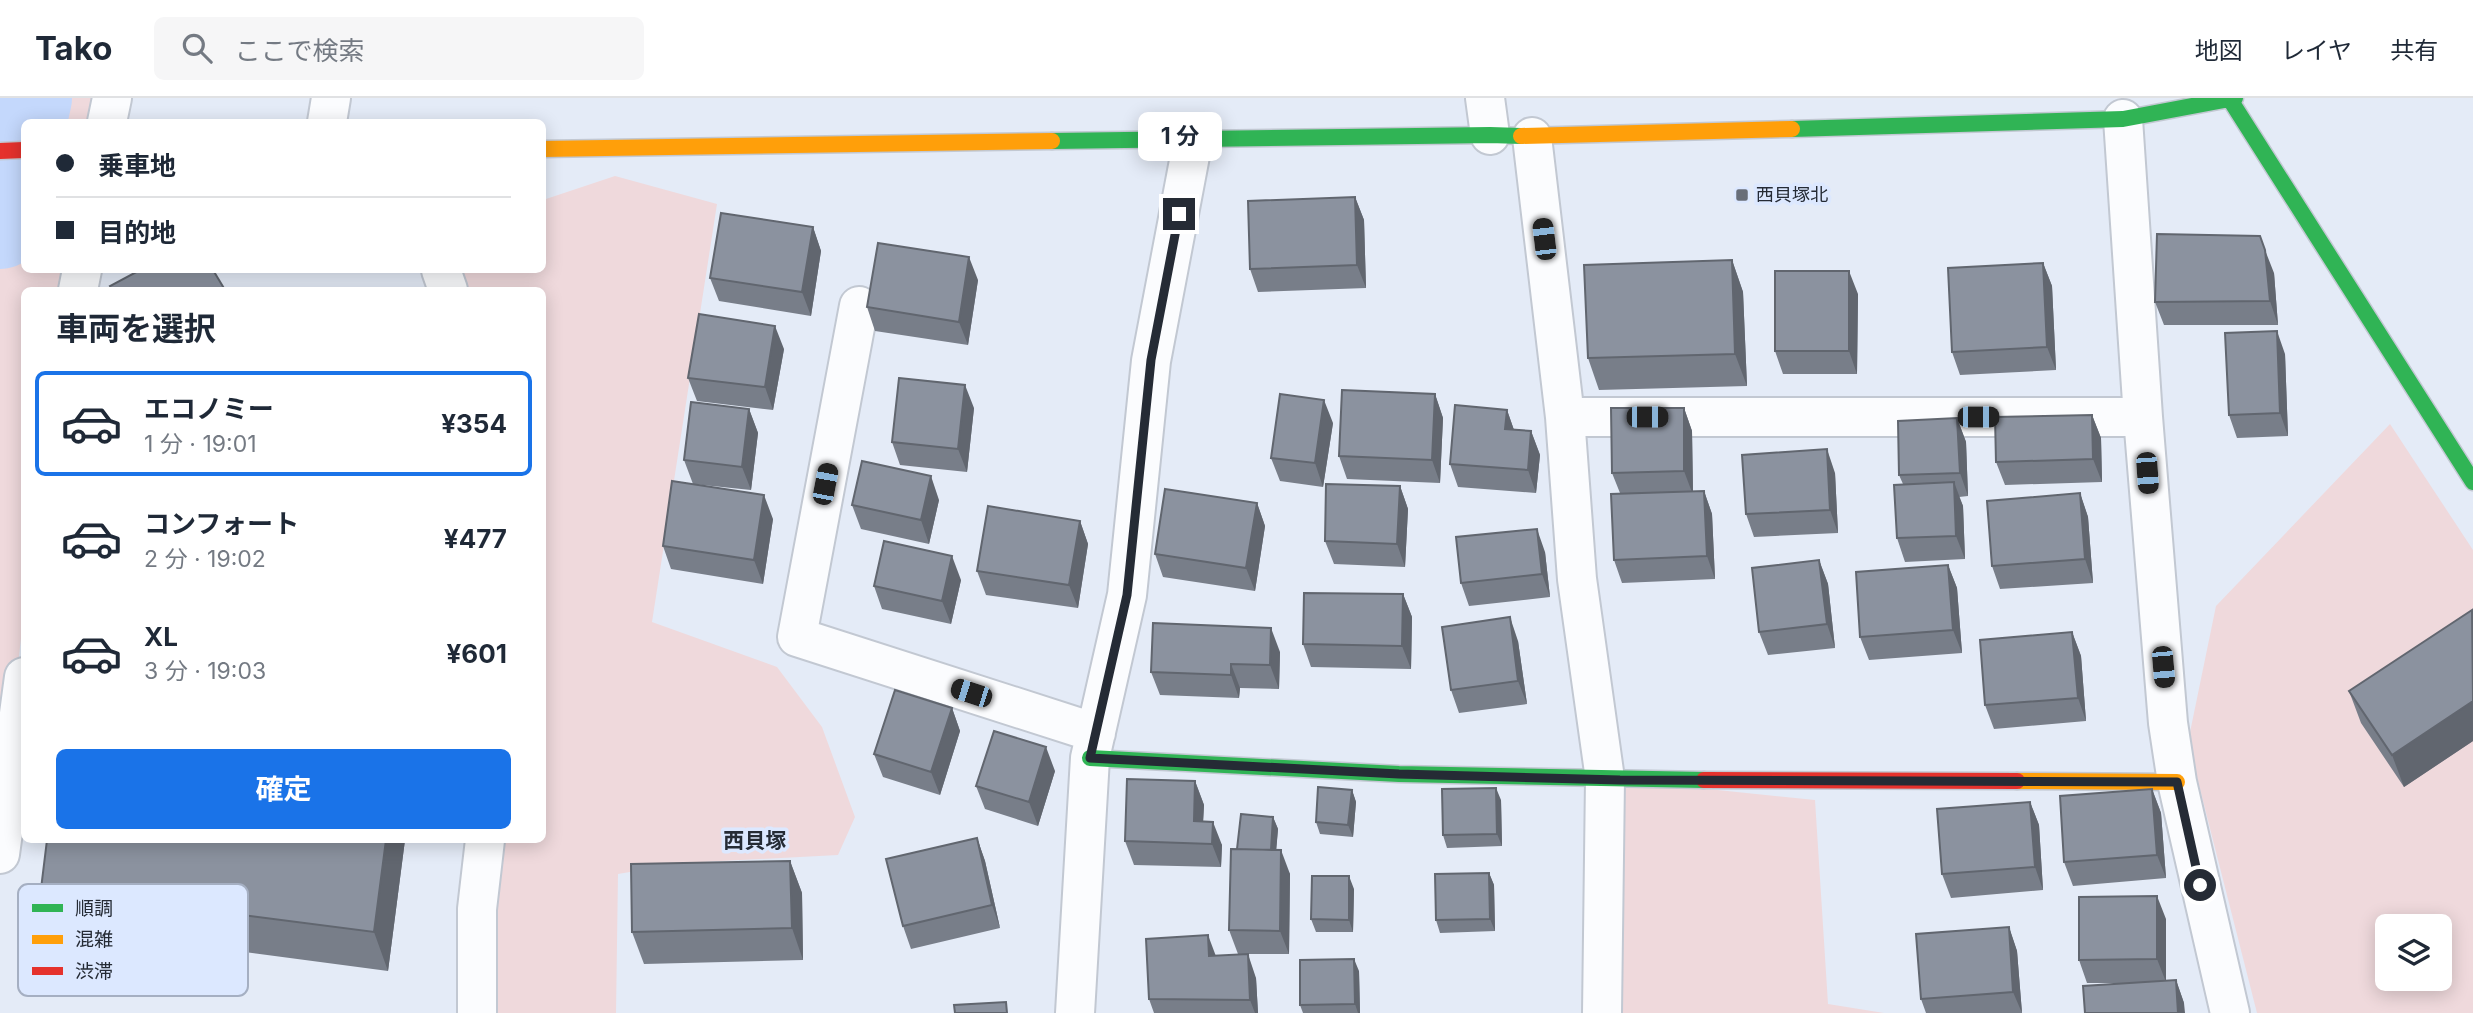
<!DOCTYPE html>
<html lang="ja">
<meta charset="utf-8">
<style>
:root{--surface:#fff;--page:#f6f6f7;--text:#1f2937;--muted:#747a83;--line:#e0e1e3;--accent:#1a73e8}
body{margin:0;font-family:Inter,"Noto Sans JP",sans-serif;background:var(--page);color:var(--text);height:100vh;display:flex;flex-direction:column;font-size:26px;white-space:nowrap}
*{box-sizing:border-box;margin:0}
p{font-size:23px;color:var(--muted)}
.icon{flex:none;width:38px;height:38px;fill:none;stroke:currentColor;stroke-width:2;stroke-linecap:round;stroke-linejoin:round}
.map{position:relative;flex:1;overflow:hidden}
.drawer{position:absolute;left:21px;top:189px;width:525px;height:556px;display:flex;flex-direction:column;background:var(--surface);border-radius:10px;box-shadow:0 4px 18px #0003}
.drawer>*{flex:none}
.guide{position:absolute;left:21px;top:21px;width:525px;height:154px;border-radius:10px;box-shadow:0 4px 18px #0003;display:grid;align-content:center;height:154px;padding:0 35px;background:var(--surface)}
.tools{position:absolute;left:2375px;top:816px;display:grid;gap:14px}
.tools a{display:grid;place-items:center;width:77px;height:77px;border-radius:10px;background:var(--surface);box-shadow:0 4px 18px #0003;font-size:35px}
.end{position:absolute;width:32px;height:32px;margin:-16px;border:9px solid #252b35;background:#fff;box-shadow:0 0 0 4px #fff}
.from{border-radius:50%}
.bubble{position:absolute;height:49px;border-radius:10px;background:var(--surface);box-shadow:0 4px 18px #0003;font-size:23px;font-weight:700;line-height:49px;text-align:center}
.car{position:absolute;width:21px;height:42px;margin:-21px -10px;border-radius:9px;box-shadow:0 0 5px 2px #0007;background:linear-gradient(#222 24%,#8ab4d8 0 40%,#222 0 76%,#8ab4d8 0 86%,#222 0)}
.guide b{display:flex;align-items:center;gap:24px;height:66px;font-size:26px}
.guide b+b{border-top:2px solid var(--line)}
.guide i{width:18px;height:18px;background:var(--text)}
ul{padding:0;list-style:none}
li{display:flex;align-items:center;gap:21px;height:105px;margin:0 14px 10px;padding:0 21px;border:4px solid transparent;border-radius:10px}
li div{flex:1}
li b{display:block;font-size:26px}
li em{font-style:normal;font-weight:700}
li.active{border-color:var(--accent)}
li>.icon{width:63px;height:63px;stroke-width:1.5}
h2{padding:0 35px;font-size:32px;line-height:84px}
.button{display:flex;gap:14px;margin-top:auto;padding:14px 35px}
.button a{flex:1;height:80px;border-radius:10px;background:var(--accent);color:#fff;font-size:28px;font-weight:700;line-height:80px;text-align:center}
header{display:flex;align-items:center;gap:42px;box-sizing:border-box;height:98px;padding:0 35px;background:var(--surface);border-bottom:2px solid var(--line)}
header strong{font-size:33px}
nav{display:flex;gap:38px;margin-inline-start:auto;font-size:24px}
.search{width:490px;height:63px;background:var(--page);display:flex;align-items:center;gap:18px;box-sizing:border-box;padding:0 24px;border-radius:10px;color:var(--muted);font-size:26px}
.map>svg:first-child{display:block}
.green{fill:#efd9dc;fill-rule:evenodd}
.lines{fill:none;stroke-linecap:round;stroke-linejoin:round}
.river{stroke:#c4d8fc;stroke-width:88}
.street-casing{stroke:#c2c8d2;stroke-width:42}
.fast-casing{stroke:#c2c8d2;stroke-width:19}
.slow-casing{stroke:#c2c8d2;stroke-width:19}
.jam-casing{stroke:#c2c8d2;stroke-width:19}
.street{stroke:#fbfcfe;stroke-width:38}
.fast{stroke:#30b455;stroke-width:16}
.slow{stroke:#ff9f0a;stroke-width:16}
.jam{stroke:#e5322d;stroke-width:16}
.wall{fill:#787e89}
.shaded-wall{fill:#61666f}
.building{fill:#8b929f;stroke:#61666f;stroke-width:2}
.route{stroke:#252b35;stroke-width:9}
.poi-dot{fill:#686e79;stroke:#dce8ff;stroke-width:2.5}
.labels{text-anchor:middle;stroke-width:7;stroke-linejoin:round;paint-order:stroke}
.poi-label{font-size:18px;fill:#252b35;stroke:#dce8ff;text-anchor:start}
.quarter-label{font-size:21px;font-weight:bold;fill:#252b35;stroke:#dce8ff}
.key{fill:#dce8ff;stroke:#a5afc2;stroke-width:2}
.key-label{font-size:19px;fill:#252b35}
</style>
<header>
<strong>Tako</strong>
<div class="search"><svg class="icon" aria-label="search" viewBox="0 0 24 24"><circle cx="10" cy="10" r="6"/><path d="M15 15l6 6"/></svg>ここで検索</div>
<nav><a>地図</a><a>レイヤ</a><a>共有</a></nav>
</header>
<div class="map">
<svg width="2473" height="915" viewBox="0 0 2473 915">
<rect width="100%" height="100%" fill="#e4ebf7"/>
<path class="green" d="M 0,0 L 109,0 L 105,24 L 24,24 L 24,172 L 82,172 L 78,192 L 24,192 L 24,515 L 0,719 Z
M 615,78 L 717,106 L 652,524 L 777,569 L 822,629 L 855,719 L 838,757 L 683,765 L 618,776 L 616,915 L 460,915 L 483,742 L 542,742 L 542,192 L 451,192 L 464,172 L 542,172 L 543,102 Z
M 2390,326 L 2473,452 L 2473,915 L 2257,915 L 2188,644 L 2216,508 ZM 2387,828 L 2440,828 L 2440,880 L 2387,880 Z
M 1621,682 L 1815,702 L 1828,906 L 1884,915 L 1618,915 Z"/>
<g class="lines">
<path class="river" d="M 0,127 L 28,0"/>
<g class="street-casing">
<path id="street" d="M 1485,0 L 1490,37
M 2123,21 L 2143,319 L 2168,625 L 2177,684 L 2230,915
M 107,24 L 112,0
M 327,24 L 331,0
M 1532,39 L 1565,319 L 1577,481 L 1605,681 L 1602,915
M 441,172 L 448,192
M 78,192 L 82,172
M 859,208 L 797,539 L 1096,635
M 1565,319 L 2143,319
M 0,756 L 24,579
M 477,915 L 477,811 L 485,742
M 1075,915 L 1090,660 L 1127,497 L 1151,263 L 1193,42"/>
</g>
<g class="fast-casing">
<path id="fast" d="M 2229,0 L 2473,384
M 1792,31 L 2123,21 L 2235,0
M 1052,43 L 1490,37 L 1521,38
M 1090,660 L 1399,676 L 1704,682"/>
</g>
<g class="slow-casing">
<path id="slow" d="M 1521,38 L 1792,31
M 542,51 L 1052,43
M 2017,683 L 2177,684"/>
</g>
<g class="jam-casing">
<path id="jam" d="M 0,53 L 24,52
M 1704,682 L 2017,683"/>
</g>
<use href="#street" class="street"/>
<use href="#fast" class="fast"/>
<use href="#slow" class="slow"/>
<use href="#jam" class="jam"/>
</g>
<path class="wall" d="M 1355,99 L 1364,122 L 1366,190 L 1258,194 L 1250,171 Z
M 813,129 L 821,153 L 811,218 L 719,203 L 710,180 Z
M 1732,162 L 1743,194 L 1747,288 L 1599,292 L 1588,260 Z
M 2043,165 L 2052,188 L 2056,272 L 1960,277 L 1952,254 Z
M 2274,175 L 2278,227 L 2164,227 L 2155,204 Z
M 978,182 L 968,247 L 875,233 L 867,209 Z
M 1858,196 L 1857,276 L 1783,276 L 1775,253 Z
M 784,251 L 773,312 L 697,303 L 688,280 Z
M 2285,256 L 2288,338 L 2237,340 L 2229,317 Z
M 1435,296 L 1443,320 L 1440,385 L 1347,381 L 1339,358 Z
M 974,310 L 967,374 L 900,367 L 892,344 Z
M 1684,310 L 1692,333 L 1693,393 L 1704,393 L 1712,416 L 1715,481 L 1622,485 L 1614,462 L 1620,395 L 1612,375 Z
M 749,311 L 758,335 L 751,392 L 693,386 L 684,362 Z
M 1507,312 L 1514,332 L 1531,333 L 1540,357 L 1536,395 L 1458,389 L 1450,366 Z
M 2092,317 L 2101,340 L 2102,384 L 2005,387 L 1996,364 Z
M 1957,320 L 1966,344 L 1968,398 L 1959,399 L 1963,408 L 1965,461 L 1905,464 L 1897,440 L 1903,386 L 1899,377 Z
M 1333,325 L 1323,389 L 1280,383 L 1271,360 Z
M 1835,375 L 1838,435 L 1754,439 L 1746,416 Z
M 1400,388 L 1408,411 L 1405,469 L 1334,466 L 1325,443 Z
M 2080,395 L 2088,419 L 2093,485 L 2000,491 L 1992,468 Z
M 939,402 L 929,446 L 861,431 L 852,407 Z
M 1257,405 L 1265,428 L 1255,493 L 1163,479 L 1155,456 Z
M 773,421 L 763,486 L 671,471 L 663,448 Z
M 1080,423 L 1088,446 L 1078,510 L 986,497 L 977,473 Z
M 1545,454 L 1550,499 L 1469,508 L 1461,485 Z
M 1819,462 L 1828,486 L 1835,550 L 1768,557 L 1759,534 Z
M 1948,467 L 1957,490 L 1962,555 L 1869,562 L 1860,539 Z
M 961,482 L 951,526 L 882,511 L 874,488 Z
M 1403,496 L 1412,519 L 1411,571 L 1311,569 L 1303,546 Z
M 2473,513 L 2473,643 L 2404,689 L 2361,625 L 2349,593 Z
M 2072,534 L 2081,558 L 2086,623 L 1994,631 L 1985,607 Z
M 1518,543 L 1527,606 L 1459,615 L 1451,592 Z
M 1280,554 L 1279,591 L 1240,590 L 1239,600 L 1160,597 L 1151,574 Z
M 952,610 L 960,633 L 940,697 L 883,679 L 874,656 Z
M 1055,673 L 1038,728 L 985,711 L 976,688 Z
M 1195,683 L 1204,707 L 1203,723 L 1222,747 L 1221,769 L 1134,767 L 1125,743 Z
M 2152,691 L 2161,715 L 2166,780 L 2073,788 L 2064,764 Z
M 1352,692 L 1356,704 L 1353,739 L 1320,736 L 1316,724 Z
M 1501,702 L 1502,748 L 1447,750 L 1443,737 Z
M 2030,704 L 2039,727 L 2043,792 L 1951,800 L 1942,776 Z
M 1273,719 L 1278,731 L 1276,752 L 1290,776 L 1289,856 L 1238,856 L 1229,832 L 1237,751 Z
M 977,740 L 985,763 L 1000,830 L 911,851 L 903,828 Z
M 47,742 L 405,742 L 388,873 L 55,829 L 41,791 Z
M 790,763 L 802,795 L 803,862 L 644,866 L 632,834 Z
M 1489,775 L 1494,787 L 1495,833 L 1440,835 L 1436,822 Z
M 1354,791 L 1353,834 L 1316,834 L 1311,821 Z
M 2166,821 L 2166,882 L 2176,882 L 2184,905 L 2133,885 L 2087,885 L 2079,862 Z
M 2009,829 L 2017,853 L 2022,915 L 1926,915 L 1921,901 Z
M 1216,858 L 1256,880 L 1258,915 L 1154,915 L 1149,901 Z
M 1359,873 L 1360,915 L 1303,915 L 1300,907 Z"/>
<path class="shaded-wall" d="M 1355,99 L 1364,122 L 1366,190 L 1357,167 Z
M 813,129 L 821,153 L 811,218 L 802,194 Z
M 2265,152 L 2274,175 L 2278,227 L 2270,203 Z
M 969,159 L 978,182 L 968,247 L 959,224 Z
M 1732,162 L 1743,194 L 1747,288 L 1735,256 Z
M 2043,165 L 2052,188 L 2056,272 L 2047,249 Z
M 1849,173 L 1858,196 L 1857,276 L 1849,253 Z
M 775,228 L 784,251 L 773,312 L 765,289 Z
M 2277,233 L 2285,256 L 2288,338 L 2280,315 Z
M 965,287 L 974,310 L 967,374 L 958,351 Z
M 1435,296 L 1443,320 L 1440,385 L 1432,362 Z
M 1324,302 L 1333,325 L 1323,389 L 1315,365 Z
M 1684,310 L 1692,333 L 1693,397 L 1684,373 Z
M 749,311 L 758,335 L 751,392 L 742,369 Z
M 1507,312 L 1515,335 L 1505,331 Z
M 2092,317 L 2101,340 L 2102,384 L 2093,361 Z
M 1957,320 L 1966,344 L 1968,398 L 1960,375 Z
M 1531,333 L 1540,357 L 1536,395 L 1528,372 Z
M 1827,351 L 1835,375 L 1838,435 L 1830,412 Z
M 931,378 L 939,402 L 929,446 L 921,422 Z
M 1954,384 L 1963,408 L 1965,461 L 1956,438 Z
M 1400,388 L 1408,411 L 1405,469 L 1397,446 Z
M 1704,393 L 1712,416 L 1715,481 L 1707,458 Z
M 2080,395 L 2088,419 L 2093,485 L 2085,461 Z
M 764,397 L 773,421 L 763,486 L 754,462 Z
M 1257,405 L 1265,428 L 1255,493 L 1246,470 Z
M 1080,423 L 1088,446 L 1078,510 L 1069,487 Z
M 1537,431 L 1545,454 L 1550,499 L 1542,476 Z
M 952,458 L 961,482 L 951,526 L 942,503 Z
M 1819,462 L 1828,486 L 1835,550 L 1827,526 Z
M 1948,467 L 1957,490 L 1962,555 L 1953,532 Z
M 1403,496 L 1412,519 L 1411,571 L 1402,548 Z
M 1510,519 L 1518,543 L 1527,606 L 1518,583 Z
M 1271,530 L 1280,554 L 1279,591 L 1270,567 Z
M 2072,534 L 2081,558 L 2086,623 L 2078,600 Z
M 1231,566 L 1240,590 L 1239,600 L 1231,577 Z
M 2473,603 L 2473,643 L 2404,689 L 2392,657 Z
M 952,610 L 960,633 L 940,697 L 931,674 Z
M 1046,649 L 1055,673 L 1038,728 L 1029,704 Z
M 1195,683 L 1204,707 L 1202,746 L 1194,723 Z
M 1496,690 L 1501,702 L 1502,748 L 1497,736 Z
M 2152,691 L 2161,715 L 2166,780 L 2157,757 Z
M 1352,692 L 1356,704 L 1353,739 L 1348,727 Z
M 2030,704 L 2039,727 L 2043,792 L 2035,769 Z
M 1273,719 L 1278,731 L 1275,767 L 1271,754 Z
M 1213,724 L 1222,747 L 1221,769 L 1212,746 Z
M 977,740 L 985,763 L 1000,830 L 992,807 Z
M 386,742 L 405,742 L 388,873 L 374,834 Z
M 1281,752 L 1290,776 L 1289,856 L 1280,833 Z
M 790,763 L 802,795 L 803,862 L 792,830 Z
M 1489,775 L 1494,787 L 1495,833 L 1490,821 Z
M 1349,778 L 1354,791 L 1353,834 L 1349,822 Z
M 2157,798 L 2166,821 L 2166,884 L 2157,861 Z
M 2009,829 L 2017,853 L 2022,915 L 2013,894 Z
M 1208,837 L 1217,861 L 1209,858 Z
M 1248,856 L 1256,880 L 1258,915 L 1255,915 L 1250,902 Z
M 1354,861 L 1359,873 L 1360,915 L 1358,915 L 1355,906 Z
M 2176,882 L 2184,905 L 2185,915 L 2178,915 Z"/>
<path class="building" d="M 1355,99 L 1357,167 L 1250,171 L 1248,103 Z
M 721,115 L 813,129 L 802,194 L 710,180 Z
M 2157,136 L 2260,138 L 2265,152 L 2270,203 L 2155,204 Z
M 878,145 L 969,159 L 959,224 L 867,209 Z
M 1732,162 L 1735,256 L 1588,260 L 1584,167 Z
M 2043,165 L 2047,249 L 1952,254 L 1948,170 Z
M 140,172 L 213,172 L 225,192 L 113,192 L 110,188 Z
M 1775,173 L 1849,173 L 1849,253 L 1775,253 Z
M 699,216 L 775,228 L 765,289 L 688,280 Z
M 2277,233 L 2280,315 L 2229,317 L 2225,235 Z
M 899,280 L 965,287 L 958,351 L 892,344 Z
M 1342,292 L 1435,296 L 1432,362 L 1339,358 Z
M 1280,296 L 1324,302 L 1315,365 L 1271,360 Z
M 691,304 L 749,311 L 742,369 L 684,362 Z
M 1455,307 L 1507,312 L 1505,331 L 1531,333 L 1528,372 L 1450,366 Z
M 1611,310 L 1684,310 L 1684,373 L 1612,375 Z
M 2092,317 L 2093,361 L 1996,364 L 1995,319 Z
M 1957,320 L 1960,375 L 1899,377 L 1898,323 Z
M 1827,351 L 1830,412 L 1746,416 L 1742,357 Z
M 862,363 L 931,378 L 921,422 L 852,407 Z
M 672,383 L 764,397 L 754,462 L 663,448 Z
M 1954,384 L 1956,438 L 1897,440 L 1894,387 Z
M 1326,386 L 1400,388 L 1397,446 L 1325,443 Z
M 1165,391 L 1257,405 L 1246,470 L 1155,456 Z
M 1704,393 L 1707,458 L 1614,462 L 1611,396 Z
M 2080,395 L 2085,461 L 1992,468 L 1987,403 Z
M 988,408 L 1080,423 L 1069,487 L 977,473 Z
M 1537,431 L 1542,476 L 1461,485 L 1456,439 Z
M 884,443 L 952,458 L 942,503 L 874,488 Z
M 1819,462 L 1827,526 L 1759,534 L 1752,470 Z
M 1948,467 L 1953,532 L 1860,539 L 1856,474 Z
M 1304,495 L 1403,496 L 1402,548 L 1303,546 Z
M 2472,512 L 2473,603 L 2392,657 L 2349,593 Z
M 1510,519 L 1518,583 L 1451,592 L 1442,529 Z
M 1153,525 L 1271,530 L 1270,567 L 1231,566 L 1231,577 L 1151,574 Z
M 2072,534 L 2078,600 L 1985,607 L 1980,542 Z
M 895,592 L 952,610 L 931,674 L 874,656 Z
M 994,633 L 1046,649 L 1029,704 L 976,688 Z
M 1127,681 L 1195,683 L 1194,723 L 1213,724 L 1212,746 L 1125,743 Z
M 1318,689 L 1352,692 L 1348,727 L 1316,724 Z
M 1496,690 L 1497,736 L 1443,737 L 1442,691 Z
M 2152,691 L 2157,757 L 2064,764 L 2060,698 Z
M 2030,704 L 2035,769 L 1942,776 L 1937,711 Z
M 1241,716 L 1273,719 L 1271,752 L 1237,751 Z
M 977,740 L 992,807 L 903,828 L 886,761 Z
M 47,742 L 386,742 L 374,834 L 41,791 Z
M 1231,751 L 1281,752 L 1280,833 L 1229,832 Z
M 790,763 L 792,830 L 632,834 L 631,766 Z
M 1489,775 L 1490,821 L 1436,822 L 1435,776 Z
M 1312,778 L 1349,778 L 1349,822 L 1311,821 Z
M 2157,798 L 2157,861 L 2079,862 L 2079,799 Z
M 2009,829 L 2013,894 L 1921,901 L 1916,836 Z
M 1208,837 L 1209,858 L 1248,856 L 1250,902 L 1149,901 L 1146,841 Z
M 1354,861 L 1355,906 L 1300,907 L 1300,862 Z
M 2176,882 L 2178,915 L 2085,915 L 2083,888 Z
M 1006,904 L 1007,915 L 955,915 L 954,907 Z"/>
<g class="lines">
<path class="route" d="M 1179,116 L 1151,262 L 1127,497 L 1090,660 L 1399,676 L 1620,682 L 2177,684 L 2200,787"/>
</g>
<rect class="poi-dot" x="1735" y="90" width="14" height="14" rx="3.5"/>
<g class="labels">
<g class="poi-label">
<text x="1756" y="103">西貝塚北</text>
</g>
<g class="quarter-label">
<text x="755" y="750">西貝塚</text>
</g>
</g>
<rect x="18" y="786" width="230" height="112" rx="10" class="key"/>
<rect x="32" y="806" width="31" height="8" fill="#30b455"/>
<rect x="32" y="837" width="31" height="9" fill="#ff9f0a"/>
<rect x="32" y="869" width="31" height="8" fill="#e5322d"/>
<g class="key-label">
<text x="75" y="817">順調</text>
<text x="75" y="848">混雑</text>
<text x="75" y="880">渋滞</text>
</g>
</svg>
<div class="tools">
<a><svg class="icon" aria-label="layers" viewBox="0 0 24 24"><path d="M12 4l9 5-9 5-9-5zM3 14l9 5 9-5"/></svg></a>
</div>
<i class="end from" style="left:2200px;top:787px"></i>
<i class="end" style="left:1179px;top:116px"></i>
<div class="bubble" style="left:1138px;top:14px;width:84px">1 分</div>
<i class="car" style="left:1544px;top:141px;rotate:353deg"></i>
<i class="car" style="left:1647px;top:319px;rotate:90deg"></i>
<i class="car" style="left:1978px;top:319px;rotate:90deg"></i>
<i class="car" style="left:2147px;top:375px;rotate:176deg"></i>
<i class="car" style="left:825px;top:386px;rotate:11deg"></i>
<i class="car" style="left:2163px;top:569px;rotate:175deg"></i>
<i class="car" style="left:971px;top:595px;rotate:288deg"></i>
<div class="guide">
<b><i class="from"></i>乗車地</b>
<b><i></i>目的地</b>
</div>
<section class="drawer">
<h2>車両を選択</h2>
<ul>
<li class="active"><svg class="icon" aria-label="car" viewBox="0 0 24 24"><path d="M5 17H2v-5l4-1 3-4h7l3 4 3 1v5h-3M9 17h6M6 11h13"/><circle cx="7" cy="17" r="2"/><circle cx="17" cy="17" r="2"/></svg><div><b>エコノミー</b><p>1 分 · 19:01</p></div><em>¥354</em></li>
<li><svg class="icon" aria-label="car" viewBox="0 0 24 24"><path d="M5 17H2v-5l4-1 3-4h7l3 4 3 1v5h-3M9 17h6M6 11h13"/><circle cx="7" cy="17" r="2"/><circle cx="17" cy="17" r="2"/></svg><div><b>コンフォート</b><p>2 分 · 19:02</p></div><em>¥477</em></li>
<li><svg class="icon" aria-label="car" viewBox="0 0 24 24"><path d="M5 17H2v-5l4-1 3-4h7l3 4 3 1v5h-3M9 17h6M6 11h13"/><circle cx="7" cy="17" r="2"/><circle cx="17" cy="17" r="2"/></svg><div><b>XL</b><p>3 分 · 19:03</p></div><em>¥601</em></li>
</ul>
<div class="button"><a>確定</a></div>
</section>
</div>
